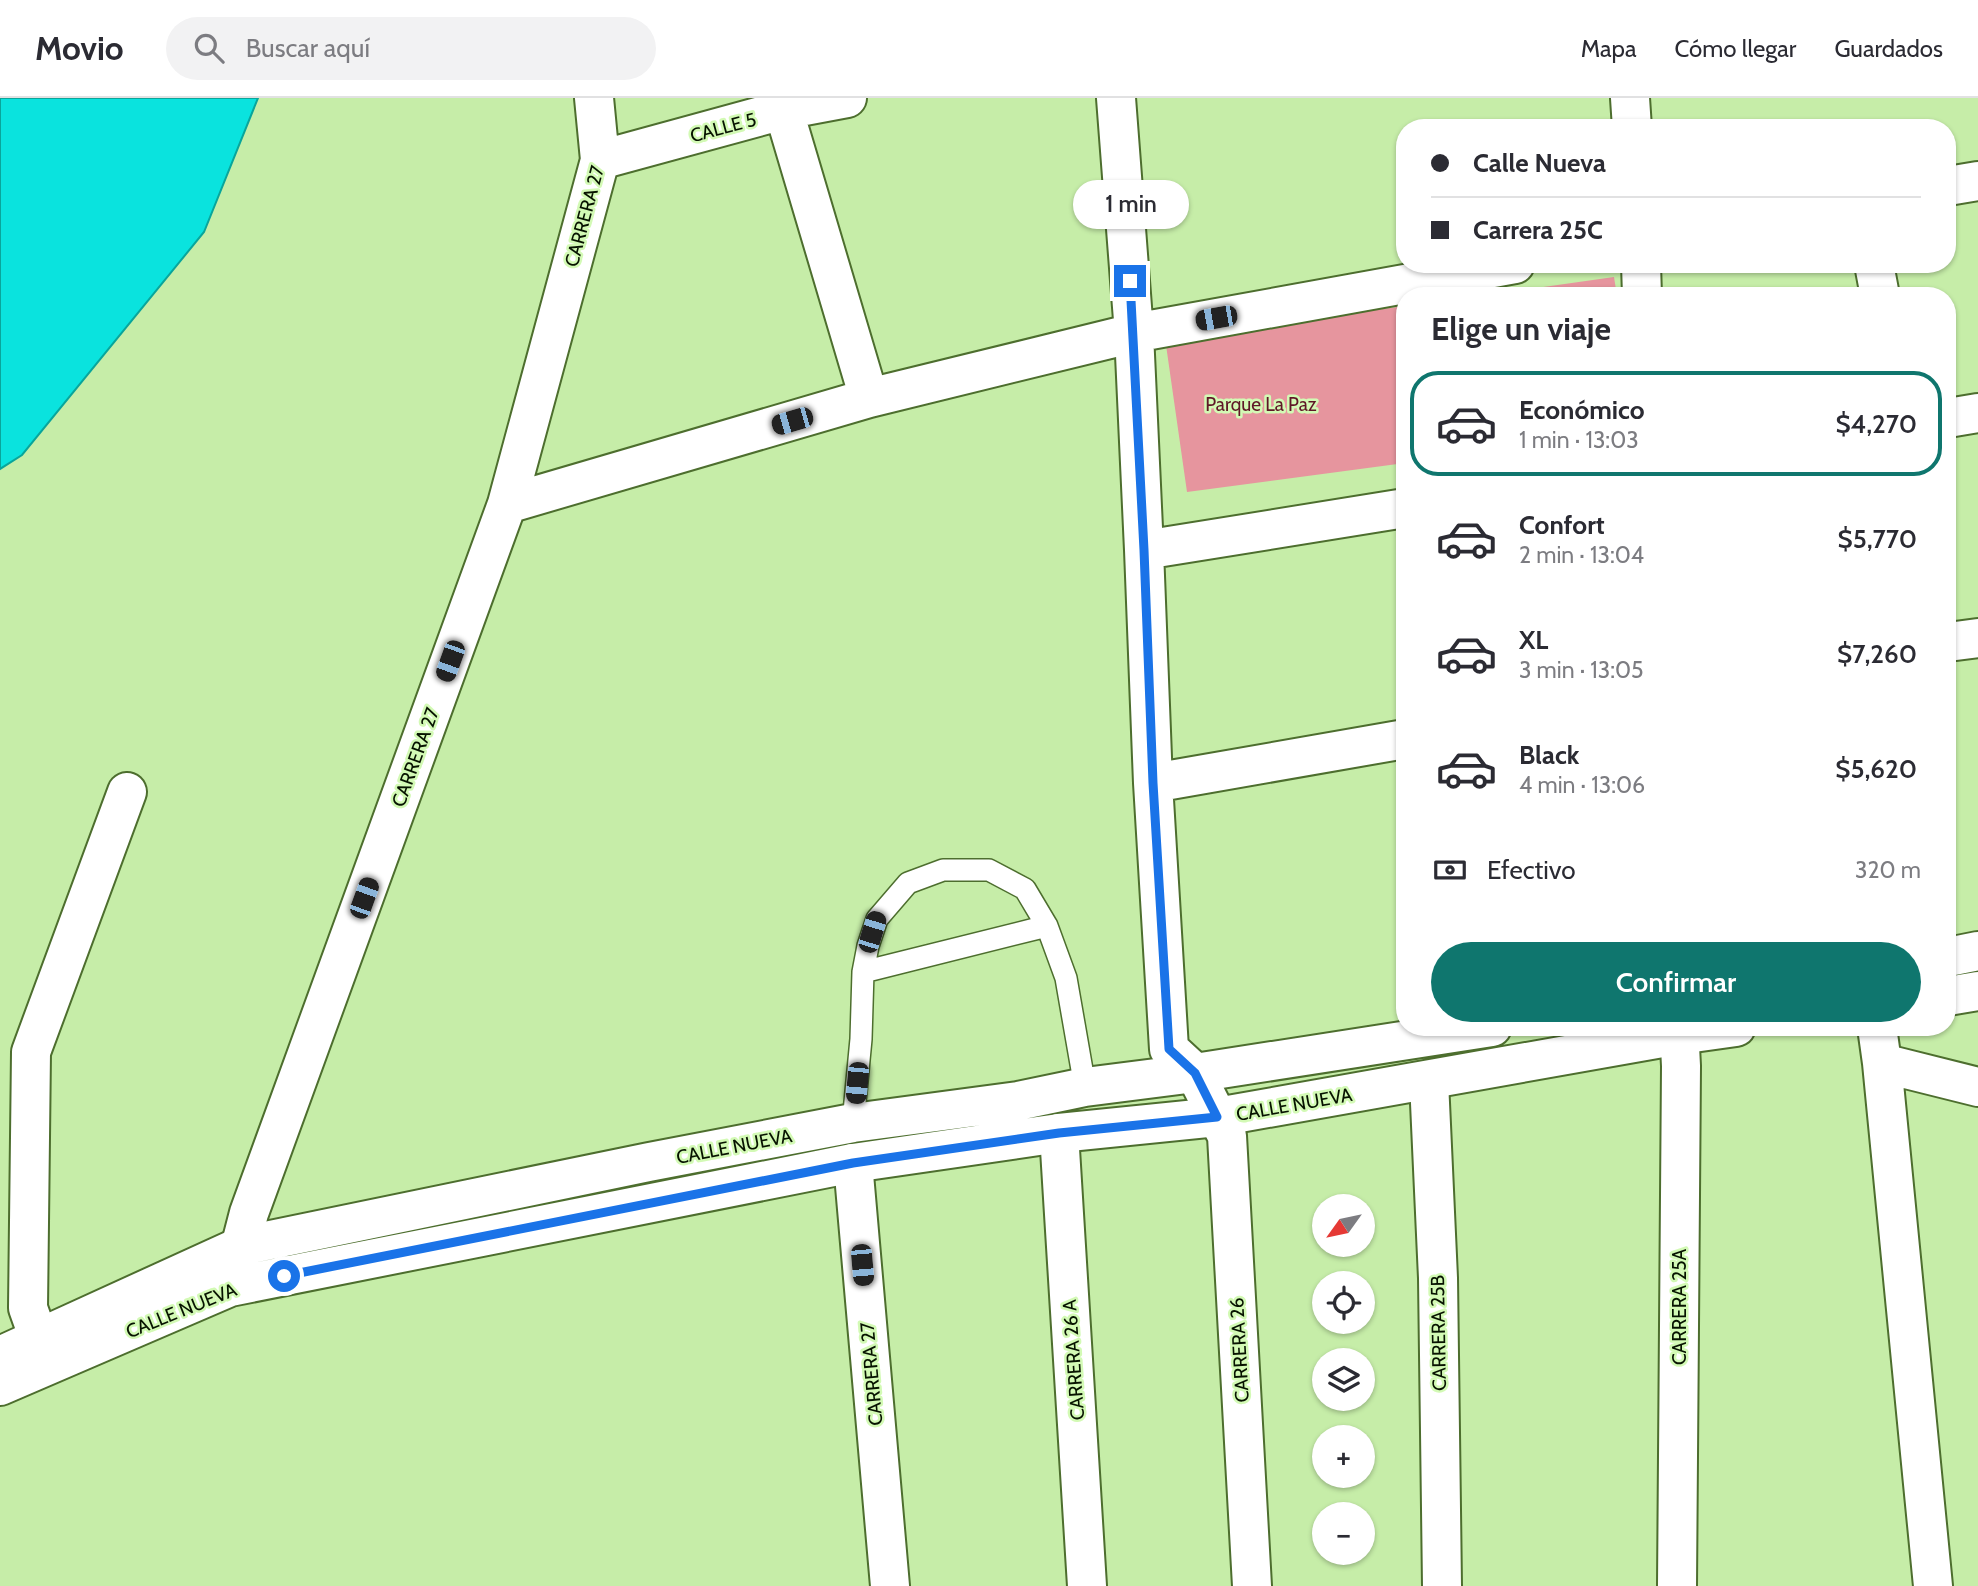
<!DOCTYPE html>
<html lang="es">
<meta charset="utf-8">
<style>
:root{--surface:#fff;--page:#f2f2f3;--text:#2b2b33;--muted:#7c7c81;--line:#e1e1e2;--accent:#0f766e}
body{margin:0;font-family:Cabin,sans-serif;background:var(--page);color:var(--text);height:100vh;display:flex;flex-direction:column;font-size:26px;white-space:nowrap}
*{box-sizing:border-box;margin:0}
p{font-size:23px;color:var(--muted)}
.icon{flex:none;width:38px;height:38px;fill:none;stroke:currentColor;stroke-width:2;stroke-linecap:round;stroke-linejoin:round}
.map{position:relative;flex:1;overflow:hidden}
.sheet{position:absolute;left:1396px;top:189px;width:560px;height:749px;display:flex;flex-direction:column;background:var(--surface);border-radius:28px;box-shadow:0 2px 5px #0004}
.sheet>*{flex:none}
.guide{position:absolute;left:1396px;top:21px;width:560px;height:154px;border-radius:28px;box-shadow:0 2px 5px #0004;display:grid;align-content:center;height:154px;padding:0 35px;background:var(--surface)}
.needle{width:46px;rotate:237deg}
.tools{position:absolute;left:1312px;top:1096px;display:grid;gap:14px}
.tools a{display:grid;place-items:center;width:63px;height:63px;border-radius:50%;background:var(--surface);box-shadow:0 2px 5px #0004;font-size:35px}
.end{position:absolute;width:32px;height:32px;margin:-16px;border:9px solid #1a73e8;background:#fff;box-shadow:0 0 0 4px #fff}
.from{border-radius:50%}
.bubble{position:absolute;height:49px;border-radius:24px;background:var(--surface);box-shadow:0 2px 5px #0004;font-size:23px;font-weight:600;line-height:49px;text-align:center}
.car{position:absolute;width:21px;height:42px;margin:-21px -10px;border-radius:9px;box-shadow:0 0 5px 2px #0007;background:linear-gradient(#222 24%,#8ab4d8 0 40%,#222 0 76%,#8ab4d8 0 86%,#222 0)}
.guide b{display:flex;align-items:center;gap:24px;height:66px;font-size:26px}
.guide b+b{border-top:2px solid var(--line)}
.guide i{width:18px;height:18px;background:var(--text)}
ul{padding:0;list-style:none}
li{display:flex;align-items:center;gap:21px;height:105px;margin:0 14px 10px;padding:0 21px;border:4px solid transparent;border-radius:28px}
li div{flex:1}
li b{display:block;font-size:26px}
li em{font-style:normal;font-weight:600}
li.on{border-color:var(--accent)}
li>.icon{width:63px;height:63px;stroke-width:1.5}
h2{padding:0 35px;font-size:32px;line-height:84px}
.pay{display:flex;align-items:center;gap:18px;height:77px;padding:0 35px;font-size:26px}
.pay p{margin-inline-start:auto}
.button{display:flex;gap:14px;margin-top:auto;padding:14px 35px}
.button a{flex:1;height:80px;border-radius:42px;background:var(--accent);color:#fff;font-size:28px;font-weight:600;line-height:80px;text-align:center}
header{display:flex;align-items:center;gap:42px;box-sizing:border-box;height:98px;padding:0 35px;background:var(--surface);border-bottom:2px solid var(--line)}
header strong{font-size:33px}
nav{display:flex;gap:38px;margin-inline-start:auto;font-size:24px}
.search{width:490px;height:63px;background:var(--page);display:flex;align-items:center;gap:18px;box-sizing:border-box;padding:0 24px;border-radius:38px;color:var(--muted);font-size:26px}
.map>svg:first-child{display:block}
.green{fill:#e6959e}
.water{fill:#0ae3de;stroke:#09a59b;stroke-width:2}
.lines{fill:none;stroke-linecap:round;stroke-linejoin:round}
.service-casing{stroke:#4d6e2e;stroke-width:24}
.minor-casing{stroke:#4d6e2e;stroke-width:42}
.primary-casing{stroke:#4d6e2e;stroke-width:42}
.service{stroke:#fff;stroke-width:21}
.minor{stroke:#fff;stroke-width:38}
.primary{stroke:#fff;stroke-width:38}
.route{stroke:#1a73e8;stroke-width:9}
.labels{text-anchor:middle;stroke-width:5;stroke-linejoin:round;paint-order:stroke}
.street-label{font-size:19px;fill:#071300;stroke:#d3fab5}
.park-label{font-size:19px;fill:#5f1727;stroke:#d3fab5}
</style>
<header>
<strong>Movio</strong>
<div class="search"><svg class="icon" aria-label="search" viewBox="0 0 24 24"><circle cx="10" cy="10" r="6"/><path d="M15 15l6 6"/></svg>Buscar aquí</div>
<nav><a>Mapa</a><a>Cómo llegar</a><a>Guardados</a></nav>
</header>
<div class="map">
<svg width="1978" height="1488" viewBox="0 0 1978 1488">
<rect width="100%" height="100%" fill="#c6eda8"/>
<path class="green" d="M 1614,179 L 1617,198 L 1479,198 Z
M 1405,208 L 1405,365 L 1187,394 L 1165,240 Z"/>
<path class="water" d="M 0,0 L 258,0 L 204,134 L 22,357 L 0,371 Z"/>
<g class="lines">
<g class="service-casing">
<path id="service" d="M 863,874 L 1047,828
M 853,1025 L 861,941 L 863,874 L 868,848 L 877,821 L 908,785 L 943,772 L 989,772 L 1025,791 L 1047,828 L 1066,880 L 1085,989"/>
</g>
<g class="minor-casing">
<path id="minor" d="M 780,0 L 869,300
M 1116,0 L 1134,235 L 1144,452 L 1153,685 L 1169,951 L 1195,975 L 1227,1038 L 1252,1488
M 1630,0 L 1632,30
M 600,62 L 783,12 L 847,0
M 1948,88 L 1978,83
M 1641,166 L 1642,198
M 1874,166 L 1880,198
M 1948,320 L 1978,315
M 507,406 L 869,300 L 1134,235 L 1515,166
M 1144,452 L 1405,410
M 1948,544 L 1978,540
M 1153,685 L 1405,641
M 1877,929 L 1882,965 L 1933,1488
M 1882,965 L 1978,989
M 1429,983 L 1438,1180 L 1442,1488
M 1059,1035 L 1087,1488
M 853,1065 L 890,1488
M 233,1177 L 249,1115 L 507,406 L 600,62 L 594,0
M 39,1241 L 28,1210 L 31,954 L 127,694
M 1677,1488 L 1681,968 L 1679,929"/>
</g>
<g class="primary-casing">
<path id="primary" d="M 1948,859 L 1978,853
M 1948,898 L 1978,893
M 0,1258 L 241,1148 L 649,1064 L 853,1025 L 1018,1003 L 1085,989 L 1195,975 L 1492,929
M 0,1288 L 230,1189 L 853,1065 L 1059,1035 L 1217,1019 L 1679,937 L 1736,929"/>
</g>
<use href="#service" class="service"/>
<use href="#minor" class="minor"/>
<use href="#primary" class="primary"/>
</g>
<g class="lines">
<path class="route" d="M 284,1178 L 853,1065 L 1059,1035 L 1217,1019 L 1195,975 L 1169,951 L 1153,685 L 1144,452 L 1130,183"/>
</g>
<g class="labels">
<g class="street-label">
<text transform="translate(723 29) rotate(-15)" y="7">CALLE 5</text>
<text transform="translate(584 118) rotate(-75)" y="7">CARRERA 27</text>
<text transform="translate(415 659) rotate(-70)" y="7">CARRERA 27</text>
<text transform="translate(1294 1006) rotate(-10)" y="7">CALLE NUEVA</text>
<text transform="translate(734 1048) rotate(-11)" y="7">CALLE NUEVA</text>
<text transform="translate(1679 1209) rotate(-90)" y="7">CARRERA 25A</text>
<text transform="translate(181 1212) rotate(-22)" y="7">CALLE NUEVA</text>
<text transform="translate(1438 1235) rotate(-91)" y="7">CARRERA 25B</text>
<text transform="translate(1239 1252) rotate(-93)" y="7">CARRERA 26</text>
<text transform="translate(1073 1262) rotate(-94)" y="7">CARRERA 26 A</text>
<text transform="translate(871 1276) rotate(-95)" y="7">CARRERA 27</text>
</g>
<g class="park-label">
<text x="1261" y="313">Parque La Paz</text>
</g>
</g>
</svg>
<div class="tools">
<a><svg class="needle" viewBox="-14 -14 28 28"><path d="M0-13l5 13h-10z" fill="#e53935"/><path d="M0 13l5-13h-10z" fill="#7c7c81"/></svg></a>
<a><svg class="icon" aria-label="locate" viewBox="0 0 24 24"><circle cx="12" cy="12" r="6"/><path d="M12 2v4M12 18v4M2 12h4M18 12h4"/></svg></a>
<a><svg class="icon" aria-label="layers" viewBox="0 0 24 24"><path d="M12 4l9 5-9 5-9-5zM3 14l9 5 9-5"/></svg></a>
<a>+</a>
<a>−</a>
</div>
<i class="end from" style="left:284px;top:1178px"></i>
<i class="end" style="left:1130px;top:183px"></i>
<div class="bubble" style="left:1073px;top:82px;width:116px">1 min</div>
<i class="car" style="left:1216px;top:220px;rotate:260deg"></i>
<i class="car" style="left:792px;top:323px;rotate:254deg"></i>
<i class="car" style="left:450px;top:563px;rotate:200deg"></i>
<i class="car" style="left:364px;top:800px;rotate:20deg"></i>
<i class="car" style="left:872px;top:834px;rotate:17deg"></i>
<i class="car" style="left:857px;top:985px;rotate:185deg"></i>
<i class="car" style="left:862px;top:1167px;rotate:175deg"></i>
<div class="guide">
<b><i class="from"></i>Calle Nueva</b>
<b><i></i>Carrera 25C</b>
</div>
<section class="sheet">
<h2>Elige un viaje</h2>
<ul>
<li class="on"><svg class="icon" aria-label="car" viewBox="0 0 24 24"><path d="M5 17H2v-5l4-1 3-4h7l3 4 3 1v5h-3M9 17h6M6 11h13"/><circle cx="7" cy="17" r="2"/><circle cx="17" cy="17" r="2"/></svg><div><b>Económico</b><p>1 min · 13:03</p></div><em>$4,270</em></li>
<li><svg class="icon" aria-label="car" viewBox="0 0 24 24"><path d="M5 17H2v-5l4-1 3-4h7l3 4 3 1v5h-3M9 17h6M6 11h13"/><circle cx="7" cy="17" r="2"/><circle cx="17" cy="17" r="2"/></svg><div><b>Confort</b><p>2 min · 13:04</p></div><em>$5,770</em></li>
<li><svg class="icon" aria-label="car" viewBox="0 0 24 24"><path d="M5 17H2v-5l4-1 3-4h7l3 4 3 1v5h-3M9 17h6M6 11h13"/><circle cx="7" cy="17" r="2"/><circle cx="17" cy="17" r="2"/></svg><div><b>XL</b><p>3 min · 13:05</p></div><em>$7,260</em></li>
<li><svg class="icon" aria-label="car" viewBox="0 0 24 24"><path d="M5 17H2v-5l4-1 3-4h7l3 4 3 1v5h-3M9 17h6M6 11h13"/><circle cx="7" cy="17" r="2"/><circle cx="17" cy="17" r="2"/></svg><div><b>Black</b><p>4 min · 13:06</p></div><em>$5,620</em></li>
</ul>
<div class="pay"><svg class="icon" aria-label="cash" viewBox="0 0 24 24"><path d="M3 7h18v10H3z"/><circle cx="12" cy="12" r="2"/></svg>Efectivo<p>320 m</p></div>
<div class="button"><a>Confirmar</a></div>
</section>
</div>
